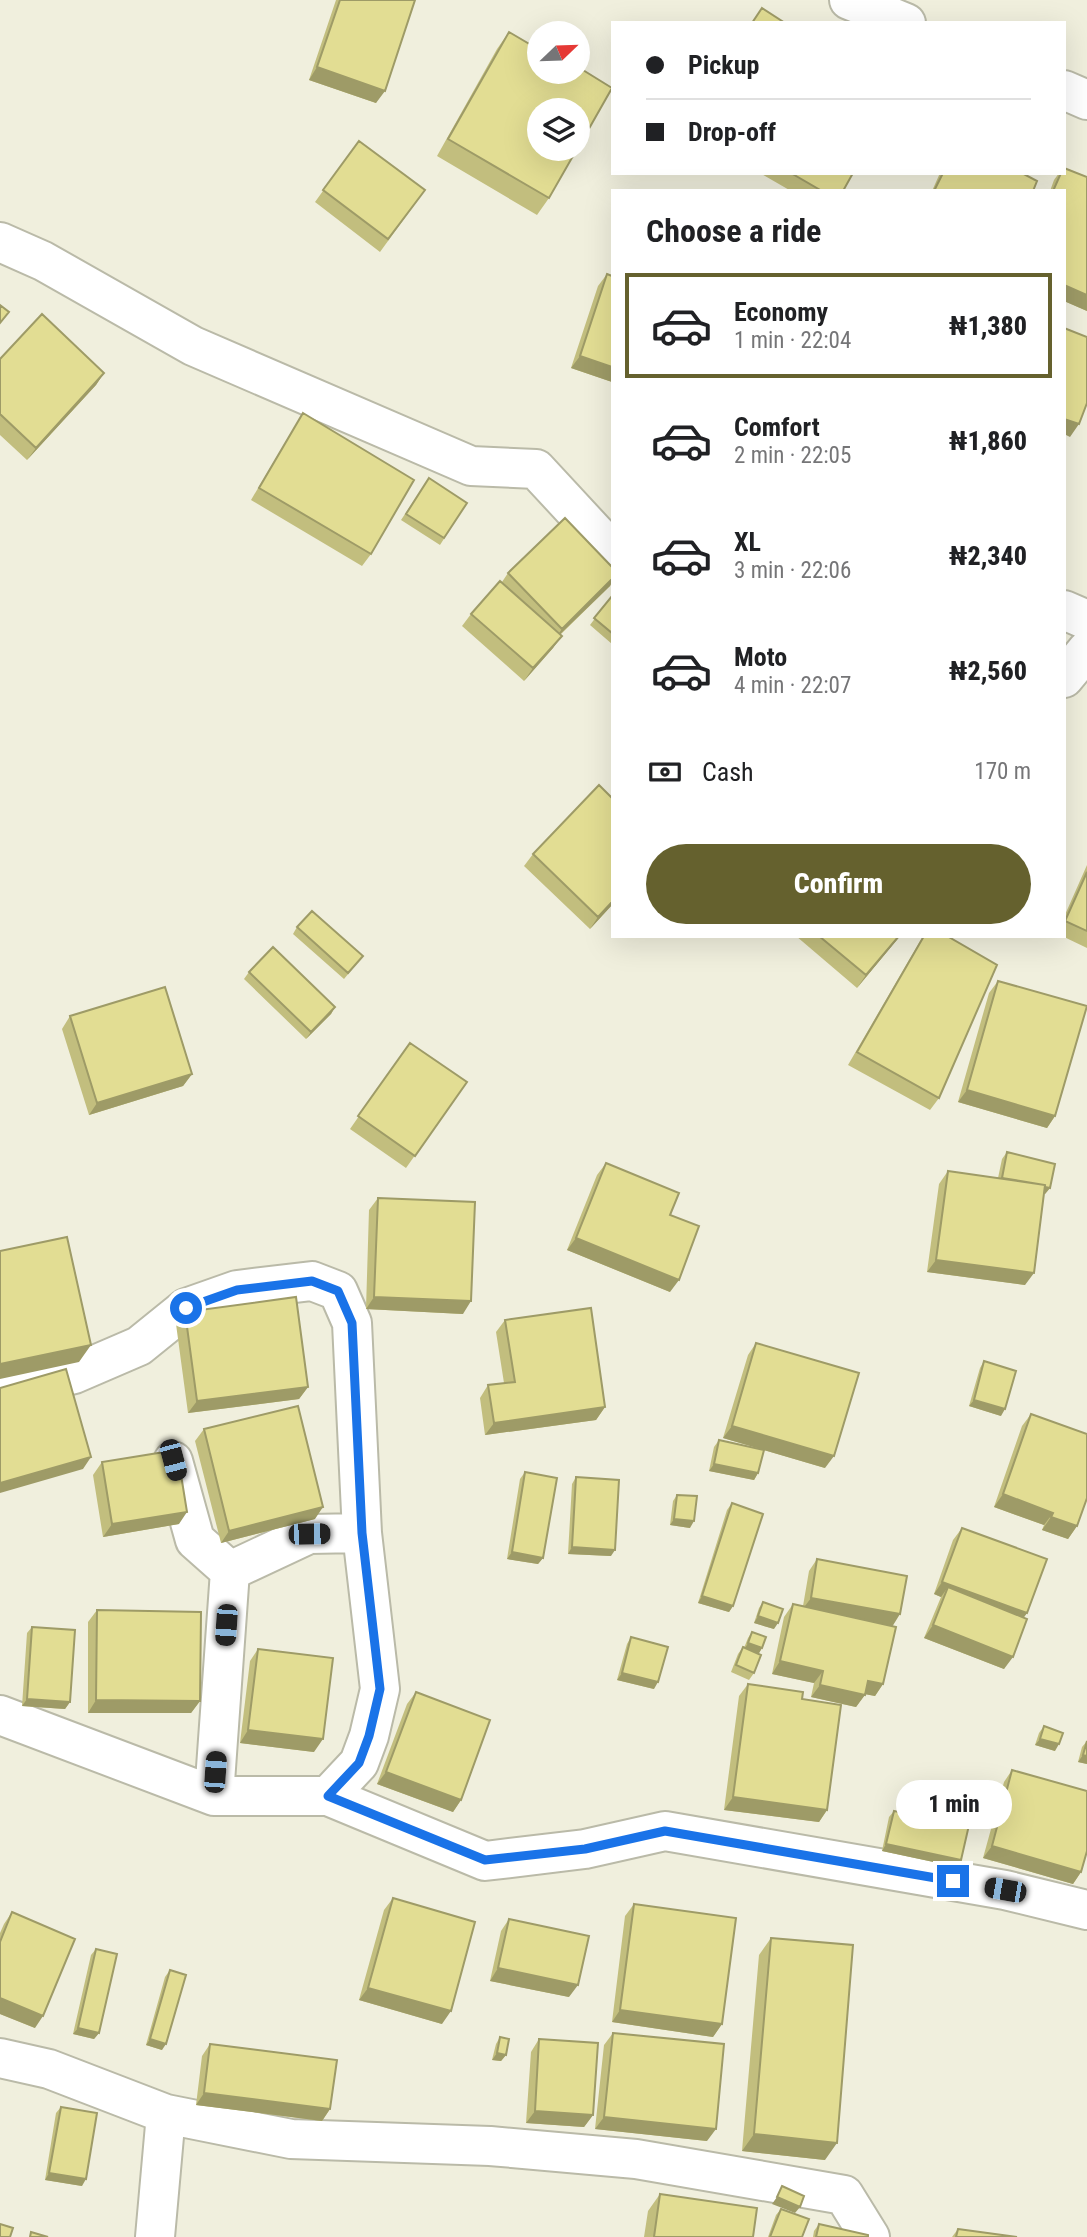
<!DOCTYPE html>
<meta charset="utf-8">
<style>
:root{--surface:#fff;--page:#f6f6f6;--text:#202124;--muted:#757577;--line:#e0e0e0;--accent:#65612e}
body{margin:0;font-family:"Roboto Condensed",sans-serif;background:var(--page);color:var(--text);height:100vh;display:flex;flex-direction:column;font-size:26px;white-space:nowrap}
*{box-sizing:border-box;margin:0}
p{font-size:23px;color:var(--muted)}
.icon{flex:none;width:38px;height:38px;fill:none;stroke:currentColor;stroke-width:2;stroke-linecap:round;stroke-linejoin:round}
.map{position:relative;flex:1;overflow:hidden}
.side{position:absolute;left:611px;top:189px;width:455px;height:749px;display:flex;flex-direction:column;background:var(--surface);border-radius:0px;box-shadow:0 7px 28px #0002}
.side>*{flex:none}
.top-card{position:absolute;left:611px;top:21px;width:455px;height:154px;border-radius:0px;box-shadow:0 7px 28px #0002;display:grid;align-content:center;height:154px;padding:0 35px;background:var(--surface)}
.needle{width:46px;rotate:67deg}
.tools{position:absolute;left:527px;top:21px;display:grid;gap:14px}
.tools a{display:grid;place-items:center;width:63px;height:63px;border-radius:50%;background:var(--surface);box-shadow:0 7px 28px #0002;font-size:35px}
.end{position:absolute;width:32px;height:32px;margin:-16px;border:9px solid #1a73e8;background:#fff;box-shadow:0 0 0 4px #fff}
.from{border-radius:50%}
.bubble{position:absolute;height:49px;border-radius:24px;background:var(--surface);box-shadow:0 7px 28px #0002;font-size:23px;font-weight:800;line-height:49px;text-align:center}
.car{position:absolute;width:21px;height:42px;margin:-21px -10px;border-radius:9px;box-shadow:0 0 5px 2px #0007;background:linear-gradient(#222 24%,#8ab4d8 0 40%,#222 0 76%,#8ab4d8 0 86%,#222 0)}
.top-card b{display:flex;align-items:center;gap:24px;height:66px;font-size:26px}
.top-card b+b{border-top:2px solid var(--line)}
.top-card i{width:18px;height:18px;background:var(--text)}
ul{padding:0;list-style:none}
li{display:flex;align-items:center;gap:21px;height:105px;margin:0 14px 10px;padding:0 21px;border:4px solid transparent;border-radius:0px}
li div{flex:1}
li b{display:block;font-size:26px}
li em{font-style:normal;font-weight:800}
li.selected{border-color:var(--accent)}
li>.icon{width:63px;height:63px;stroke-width:1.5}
h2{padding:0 35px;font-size:32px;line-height:84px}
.pay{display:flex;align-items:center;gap:18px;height:77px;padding:0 35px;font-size:26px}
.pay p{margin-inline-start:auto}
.cta{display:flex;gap:14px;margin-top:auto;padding:14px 35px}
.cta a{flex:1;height:80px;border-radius:42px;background:var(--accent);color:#fff;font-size:28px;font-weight:800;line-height:80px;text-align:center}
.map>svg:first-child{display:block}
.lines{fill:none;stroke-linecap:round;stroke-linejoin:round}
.street-casing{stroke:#babaa8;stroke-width:42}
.street{stroke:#fff;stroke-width:38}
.wall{fill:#c2be7e}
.shaded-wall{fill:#9e9b67}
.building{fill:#e2dd93;stroke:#9e9b67;stroke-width:2}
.route{stroke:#1a73e8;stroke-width:9}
</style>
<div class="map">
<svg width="1087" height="2237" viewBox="0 0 1087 2237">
<rect width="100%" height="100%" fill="#f0efdd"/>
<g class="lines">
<g class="street-casing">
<path id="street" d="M 849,0 L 906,23
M 1064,90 L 1087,100
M 0,242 L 43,261 L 193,346 L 471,466 L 536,469 L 612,551
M 1064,610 L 1087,620
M 1064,678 L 1087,650
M 0,1392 L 74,1374 L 139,1346 L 186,1308 L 237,1290 L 312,1281 L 338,1291 L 352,1323 L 362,1533 L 380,1689 L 369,1736 L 359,1763 L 328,1796
M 173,1461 L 195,1540 L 230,1571 L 214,1796
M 230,1571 L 309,1534 L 362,1533
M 0,1715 L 214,1796 L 328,1796 L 485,1861 L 585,1849 L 665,1831 L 1005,1890 L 1087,1910
M 0,2058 L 49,2069 L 166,2114 L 291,2139 L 490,2146 L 636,2159 L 844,2195 L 870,2237
M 155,2237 L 166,2114"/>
</g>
<use href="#street" class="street"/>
</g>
<path class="wall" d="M 336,0 L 415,0 L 376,103 L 309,80 Z
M 509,32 L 537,49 L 539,46 L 539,72 L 549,198 L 537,215 L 437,156 L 497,49 Z
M 359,141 L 425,190 L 380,252 L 315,202 Z
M 760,173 L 853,173 L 843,191 L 791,191 Z
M 940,173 L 1022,173 L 1033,191 L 932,191 Z
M 1059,173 L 1087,177 L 1087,311 L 1064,301 L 1064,191 L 1050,191 L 1054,180 Z
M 607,274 L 612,382 L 571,368 L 598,286 Z
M 0,359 L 104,373 L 96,385 L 27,460 L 0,435 Z
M 303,413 L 371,554 L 362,566 L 251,500 L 295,426 Z
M 429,478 L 467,503 L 440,545 L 401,520 Z
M 612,567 L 612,582 L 610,586 L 560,635 L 553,648 L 524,681 L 462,626 L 471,614 L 502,582 L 508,573 Z
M 612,596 L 612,644 L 590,625 Z
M 612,798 L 612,905 L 590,929 L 524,866 L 533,854 Z
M 1087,865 L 1087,948 L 1062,936 L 1064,936 L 1064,917 Z
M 297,927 L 363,956 L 344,979 L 293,934 Z
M 796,936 L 900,936 L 857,988 Z
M 923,936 L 947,936 L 939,1098 L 930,1110 L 848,1065 Z
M 249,972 L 335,1007 L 331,1014 L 306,1039 L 244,979 Z
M 998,981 L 1055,1116 L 1047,1128 L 958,1102 L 989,993 Z
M 70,1016 L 192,1074 L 183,1086 L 89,1115 L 62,1029 Z
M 410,1043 L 467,1082 L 406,1168 L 350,1129 Z
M 1007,1152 L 1050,1188 L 1045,1194 L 1044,1194 L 1025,1285 L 927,1272 L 939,1184 L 948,1171 L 998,1178 L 1002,1159 Z
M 606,1163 L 670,1215 L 670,1292 L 567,1250 L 597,1175 Z
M 378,1198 L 463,1314 L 366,1309 L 369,1210 Z
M 185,1312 L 308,1387 L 299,1399 L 188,1413 L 176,1324 Z
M 505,1320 L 605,1407 L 596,1420 L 485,1435 L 480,1398 L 488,1385 L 504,1383 L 496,1332 Z
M 756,1343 L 825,1468 L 723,1438 L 748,1355 Z
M 984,1361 L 1001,1416 L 969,1406 L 980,1368 Z
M 1031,1414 L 1077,1526 L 1068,1539 L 1042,1530 L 1044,1525 L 994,1507 L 1022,1426 Z
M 204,1429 L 315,1519 L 221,1543 L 195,1441 Z
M 719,1440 L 758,1473 L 754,1480 L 709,1471 L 714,1447 Z
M 102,1462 L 179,1524 L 103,1537 L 93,1475 Z
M 525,1472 L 543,1558 L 538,1564 L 507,1559 L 520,1479 Z
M 576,1477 L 611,1556 L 568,1554 L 572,1484 Z
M 677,1495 L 690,1528 L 670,1525 L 673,1501 Z
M 732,1503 L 733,1606 L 729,1612 L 698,1603 L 727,1510 Z
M 962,1528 L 1027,1613 L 1024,1617 L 1004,1669 L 924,1638 L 941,1597 L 934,1594 L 953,1540 Z
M 817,1559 L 892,1626 L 883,1684 L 875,1696 L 865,1694 L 856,1707 L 811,1697 L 814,1683 L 772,1674 L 784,1617 L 793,1604 L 803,1606 L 809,1571 Z
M 763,1602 L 774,1629 L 754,1623 L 759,1608 Z
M 97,1610 L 200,1701 L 191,1713 L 88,1713 L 88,1622 Z
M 32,1627 L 70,1702 L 65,1709 L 22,1706 L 27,1633 Z
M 752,1632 L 762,1648 L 758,1654 L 754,1673 L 749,1680 L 731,1672 L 738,1654 L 743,1647 L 744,1648 L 748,1638 Z
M 631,1637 L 654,1689 L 617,1680 L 627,1644 Z
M 258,1649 L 314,1752 L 240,1743 L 250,1661 Z
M 748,1684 L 802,1699 L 827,1810 L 819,1822 L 724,1810 L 739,1696 Z
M 416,1692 L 461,1800 L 453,1812 L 377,1784 L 407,1704 Z
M 1044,1726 L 1055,1751 L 1035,1745 L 1039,1733 Z
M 1087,1741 L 1087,1764 L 1078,1762 L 1082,1747 Z
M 1012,1770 L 1081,1872 L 1073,1884 L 983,1858 L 1004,1782 Z
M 894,1811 L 957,1867 L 882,1851 L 889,1817 Z
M 393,1898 L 442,2024 L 359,2000 L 384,1910 Z
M 634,1904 L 722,2024 L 713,2037 L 612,2022 L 625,1916 Z
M 12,1912 L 35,2028 L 0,2014 L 0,1933 L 4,1924 Z
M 509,1919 L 569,1997 L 490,1981 L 501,1931 Z
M 771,1938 L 825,2160 L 742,2151 L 759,1955 Z
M 96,1949 L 99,2033 L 94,2039 L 73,2034 L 91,1955 Z
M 170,1970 L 162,2050 L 146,2045 L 165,1977 Z
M 613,2033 L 707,2141 L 595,2129 L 604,2045 Z
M 500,2037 L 506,2055 L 501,2061 L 492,2060 L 496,2044 Z
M 539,2039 L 593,2115 L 584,2127 L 526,2123 L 531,2052 Z
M 210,2044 L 330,2109 L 322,2121 L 196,2105 L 202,2056 Z
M 61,2107 L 82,2186 L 45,2180 L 56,2113 Z
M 660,2194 L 753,2237 L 644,2237 L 648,2211 Z
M 781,2209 L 802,2237 L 768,2237 L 776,2215 Z
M 819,2224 L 868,2237 L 813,2237 L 814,2231 Z
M 958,2229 L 1017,2237 L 952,2237 Z"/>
<path class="shaded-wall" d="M 317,67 L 385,91 L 376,103 L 309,80 Z
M 1064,285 L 1087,295 L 1087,311 L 1064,301 Z
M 580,356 L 612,367 L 612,382 L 571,368 Z
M 104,373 L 96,385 L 27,460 L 36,448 Z
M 1064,419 L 1079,424 L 1070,437 L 1064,434 Z
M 612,579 L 612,582 L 610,586 L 553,641 L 562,629 Z
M 562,636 L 553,648 L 524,681 L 533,668 Z
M 612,902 L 612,905 L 590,929 L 598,917 Z
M 899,936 L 900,936 L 857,988 L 866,975 Z
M 335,1007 L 331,1014 L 306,1039 L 311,1032 Z
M 192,1074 L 183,1086 L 89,1115 L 97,1103 Z
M 967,1090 L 1055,1116 L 1047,1128 L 958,1102 Z
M 1002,1178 L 1050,1188 L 1045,1194 L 997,1184 Z
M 576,1238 L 679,1280 L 670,1292 L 567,1250 Z
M 936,1260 L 1034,1273 L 1025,1285 L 927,1272 Z
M 374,1297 L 471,1301 L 463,1314 L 366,1309 Z
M 91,1345 L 79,1362 L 0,1379 L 0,1364 Z
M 308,1387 L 299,1399 L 188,1413 L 197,1401 Z
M 974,1400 L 1005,1409 L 1001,1416 L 969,1406 Z
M 605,1407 L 596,1420 L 485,1435 L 494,1423 Z
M 732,1426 L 834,1456 L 825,1468 L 723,1438 Z
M 91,1457 L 83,1469 L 0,1493 L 0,1483 Z
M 714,1464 L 758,1473 L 754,1480 L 709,1471 Z
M 1003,1494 L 1053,1513 L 1044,1525 L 994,1507 Z
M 323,1507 L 315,1519 L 221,1543 L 229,1531 Z
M 187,1512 L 179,1524 L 103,1537 L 112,1524 Z
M 1051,1517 L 1077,1526 L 1068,1539 L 1042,1530 Z
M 674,1519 L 694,1521 L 690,1528 L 670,1525 Z
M 572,1547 L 615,1550 L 611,1556 L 568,1554 Z
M 512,1552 L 543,1558 L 538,1564 L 507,1559 Z
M 942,1582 L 1027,1613 L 1018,1625 L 948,1587 L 941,1597 L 934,1594 Z
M 702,1596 L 733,1606 L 729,1612 L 698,1603 Z
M 811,1598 L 900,1614 L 892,1627 L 802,1610 Z
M 758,1616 L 778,1623 L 774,1629 L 754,1623 Z
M 933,1625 L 1013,1657 L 1004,1669 L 924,1638 Z
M 748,1643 L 762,1648 L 758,1655 L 744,1650 Z
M 780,1661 L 823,1671 L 814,1683 L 772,1674 Z
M 622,1673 L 658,1682 L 654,1689 L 617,1680 Z
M 868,1681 L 883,1684 L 875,1696 L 859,1693 Z
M 820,1685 L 865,1695 L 856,1707 L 811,1697 Z
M 27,1699 L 70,1702 L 65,1709 L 22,1706 Z
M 96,1700 L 200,1701 L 191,1713 L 88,1713 Z
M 248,1730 L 323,1739 L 314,1752 L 240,1743 Z
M 1040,1739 L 1059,1744 L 1055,1751 L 1035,1745 Z
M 1083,1755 L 1087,1756 L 1087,1764 L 1078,1762 Z
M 386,1772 L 461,1800 L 453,1812 L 377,1784 Z
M 733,1797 L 827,1810 L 819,1822 L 724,1810 Z
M 886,1844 L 961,1860 L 957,1867 L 882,1851 Z
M 992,1846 L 1081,1872 L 1073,1884 L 983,1858 Z
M 498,1968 L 578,1985 L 569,1997 L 490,1981 Z
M 368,1988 L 451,2011 L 442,2024 L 359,2000 Z
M 0,1998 L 43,2016 L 35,2028 L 0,2014 Z
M 620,2010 L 722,2024 L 713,2037 L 612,2022 Z
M 78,2028 L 99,2033 L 94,2039 L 73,2034 Z
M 150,2039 L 166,2044 L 162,2050 L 146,2045 Z
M 497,2053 L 506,2055 L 501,2061 L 492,2060 Z
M 204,2093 L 330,2109 L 322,2121 L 196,2105 Z
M 535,2111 L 593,2115 L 584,2127 L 526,2123 Z
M 604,2117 L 716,2129 L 707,2141 L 595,2129 Z
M 754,2134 L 837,2143 L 825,2160 L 742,2151 Z
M 49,2173 L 86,2179 L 82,2186 L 45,2180 Z
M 777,2197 L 800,2207 L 795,2213 L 772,2204 Z"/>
<path class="building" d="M 340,0 L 415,0 L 385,91 L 317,67 Z
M 762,8 L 785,23 L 752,23 Z
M 509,32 L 538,49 L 539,49 L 539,72 L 578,72 L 578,67 L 612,88 L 578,148 L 578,110 L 539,110 L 539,149 L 577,149 L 549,198 L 448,139 Z
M 578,51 L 582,54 L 578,62 Z
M 359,141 L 425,190 L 388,239 L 323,190 Z
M 1064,168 L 1087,177 L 1087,295 L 1064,285 L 1064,191 L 1053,191 L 1061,173 L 1064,173 Z
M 791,173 L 853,173 L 843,191 L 822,191 Z
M 943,173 L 1022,173 L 1037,181 L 1033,191 L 934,191 Z
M 607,274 L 612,276 L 612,367 L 580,356 Z
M 0,305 L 9,312 L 0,323 Z
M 42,314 L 104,373 L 36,448 L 0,414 L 0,359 Z
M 1064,328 L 1087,337 L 1087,403 L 1079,424 L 1064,419 Z
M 303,413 L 414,480 L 371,554 L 259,488 Z
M 429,478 L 467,503 L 444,538 L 406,514 Z
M 565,518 L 612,567 L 612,579 L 562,629 L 508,573 Z
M 500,581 L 562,636 L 533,668 L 471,614 Z
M 612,596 L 612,633 L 594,618 Z
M 599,785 L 612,798 L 612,902 L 598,917 L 533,854 Z
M 1087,872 L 1087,931 L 1065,921 Z
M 312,911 L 363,956 L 348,973 L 297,927 Z
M 819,936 L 899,936 L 866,975 Z
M 924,936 L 947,936 L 997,965 L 939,1098 L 857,1052 Z
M 273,947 L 335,1007 L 311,1032 L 249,972 Z
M 998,981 L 1087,1006 L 1055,1116 L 967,1090 Z
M 165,987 L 192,1074 L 97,1103 L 70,1016 Z
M 410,1043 L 467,1082 L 415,1156 L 358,1116 Z
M 1007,1152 L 1055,1164 L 1050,1188 L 1045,1187 L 1045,1185 L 1002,1178 Z
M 606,1163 L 679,1193 L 670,1215 L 699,1226 L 679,1280 L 576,1238 Z
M 948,1171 L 1045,1185 L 1034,1273 L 936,1260 Z
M 378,1198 L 475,1202 L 471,1301 L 374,1297 Z
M 67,1237 L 91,1345 L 0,1364 L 0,1251 Z
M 296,1297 L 308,1387 L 197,1401 L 185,1312 Z
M 591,1308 L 605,1407 L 494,1423 L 488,1385 L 515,1382 L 505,1320 Z
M 756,1343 L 859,1373 L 834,1456 L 732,1426 Z
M 984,1361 L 1016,1371 L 1005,1409 L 974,1400 Z
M 66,1369 L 91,1457 L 0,1483 L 0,1388 Z
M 298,1406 L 323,1507 L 229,1531 L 204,1429 Z
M 1031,1414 L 1087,1434 L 1087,1498 L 1077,1526 L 1051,1517 L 1053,1513 L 1003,1494 Z
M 719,1440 L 764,1450 L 758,1473 L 714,1464 Z
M 177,1450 L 187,1512 L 112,1524 L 102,1462 Z
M 525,1472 L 557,1478 L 543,1558 L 512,1552 Z
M 576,1477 L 619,1480 L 615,1550 L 572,1547 Z
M 677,1495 L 697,1496 L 694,1521 L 674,1519 Z
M 732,1503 L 763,1514 L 733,1606 L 702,1596 Z
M 962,1528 L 1047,1559 L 1027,1613 L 942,1582 Z
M 817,1559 L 907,1576 L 900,1614 L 811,1598 Z
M 948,1587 L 1027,1619 L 1013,1657 L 933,1625 Z
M 763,1602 L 783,1609 L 778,1623 L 758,1616 Z
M 793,1604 L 896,1627 L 883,1684 L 868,1681 L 865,1695 L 820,1685 L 823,1671 L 780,1661 Z
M 97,1610 L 201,1612 L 200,1701 L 96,1700 Z
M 32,1627 L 75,1630 L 70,1702 L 27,1699 Z
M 752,1632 L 766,1637 L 762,1648 L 748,1643 Z
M 631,1637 L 668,1647 L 658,1682 L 622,1673 Z
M 743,1647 L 761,1655 L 754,1673 L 736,1665 Z
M 258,1649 L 333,1658 L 323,1739 L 248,1730 Z
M 748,1684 L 803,1692 L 802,1699 L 841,1705 L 827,1810 L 733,1797 Z
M 416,1692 L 490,1720 L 461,1800 L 386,1772 Z
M 1044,1726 L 1063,1733 L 1059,1744 L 1040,1739 Z
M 1087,1741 L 1087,1756 L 1083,1755 Z
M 1012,1770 L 1087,1791 L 1087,1851 L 1081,1872 L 992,1846 Z
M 894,1811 L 969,1825 L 961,1860 L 886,1844 Z
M 393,1898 L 475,1922 L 451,2011 L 368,1988 Z
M 634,1904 L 736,1918 L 722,2024 L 620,2010 Z
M 12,1912 L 75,1939 L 43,2016 L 0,1998 L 0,1942 Z
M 509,1919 L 589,1936 L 578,1985 L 498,1968 Z
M 771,1938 L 853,1945 L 837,2143 L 754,2134 Z
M 96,1949 L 117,1954 L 99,2033 L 78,2028 Z
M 170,1970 L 186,1975 L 166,2044 L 150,2039 Z
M 613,2033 L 724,2044 L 716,2129 L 604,2117 Z
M 500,2037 L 509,2039 L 506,2055 L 497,2053 Z
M 539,2039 L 598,2043 L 593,2115 L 535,2111 Z
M 210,2044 L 337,2060 L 330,2109 L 204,2093 Z
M 61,2107 L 97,2113 L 86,2179 L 49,2173 Z
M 782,2186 L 804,2196 L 800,2207 L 777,2197 Z
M 660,2194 L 757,2208 L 753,2237 L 654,2237 Z
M 781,2209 L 809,2219 L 802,2237 L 770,2237 Z
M 0,2224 L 13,2228 L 10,2237 L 0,2237 Z
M 819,2224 L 868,2235 L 868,2237 L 816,2237 Z
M 958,2229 L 1017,2237 L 956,2237 Z
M 31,2232 L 48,2237 L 30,2237 Z"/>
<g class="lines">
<path class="route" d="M 186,1308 L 237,1290 L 312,1281 L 338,1291 L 352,1323 L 362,1533 L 380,1689 L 369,1736 L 359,1763 L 328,1796 L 485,1860 L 585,1849 L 665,1831 L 953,1881"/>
</g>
</svg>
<div class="tools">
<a><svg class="needle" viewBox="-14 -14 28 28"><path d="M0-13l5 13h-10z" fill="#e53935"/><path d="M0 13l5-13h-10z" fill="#757577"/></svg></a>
<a><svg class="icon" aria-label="layers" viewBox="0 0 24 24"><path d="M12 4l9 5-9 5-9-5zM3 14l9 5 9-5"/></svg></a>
</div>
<i class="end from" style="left:186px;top:1308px"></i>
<i class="end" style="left:953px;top:1881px"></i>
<div class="bubble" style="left:896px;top:1780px;width:116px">1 min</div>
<i class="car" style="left:173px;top:1460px;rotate:165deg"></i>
<i class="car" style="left:309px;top:1534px;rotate:89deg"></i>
<i class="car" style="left:226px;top:1625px;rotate:184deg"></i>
<i class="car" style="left:215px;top:1772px;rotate:4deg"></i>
<i class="car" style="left:1005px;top:1890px;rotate:280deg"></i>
<div class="top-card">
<b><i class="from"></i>Pickup</b>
<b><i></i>Drop-off</b>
</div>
<section class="side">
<h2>Choose a ride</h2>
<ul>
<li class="selected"><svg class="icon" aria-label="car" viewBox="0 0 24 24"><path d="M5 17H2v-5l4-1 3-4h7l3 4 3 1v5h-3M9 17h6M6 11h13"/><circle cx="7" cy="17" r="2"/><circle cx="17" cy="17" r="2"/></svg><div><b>Economy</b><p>1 min · 22:04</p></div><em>₦1,380</em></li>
<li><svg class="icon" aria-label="car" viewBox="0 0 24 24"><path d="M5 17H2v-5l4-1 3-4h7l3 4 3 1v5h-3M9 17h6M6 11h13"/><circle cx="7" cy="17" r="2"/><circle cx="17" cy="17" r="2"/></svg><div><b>Comfort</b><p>2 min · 22:05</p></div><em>₦1,860</em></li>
<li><svg class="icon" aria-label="car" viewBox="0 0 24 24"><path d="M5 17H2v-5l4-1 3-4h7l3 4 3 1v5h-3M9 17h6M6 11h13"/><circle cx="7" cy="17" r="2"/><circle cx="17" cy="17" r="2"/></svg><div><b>XL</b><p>3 min · 22:06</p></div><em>₦2,340</em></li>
<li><svg class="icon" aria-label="car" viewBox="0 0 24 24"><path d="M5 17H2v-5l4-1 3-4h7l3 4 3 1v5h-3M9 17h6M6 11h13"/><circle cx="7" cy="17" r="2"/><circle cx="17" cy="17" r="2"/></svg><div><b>Moto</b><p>4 min · 22:07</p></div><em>₦2,560</em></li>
</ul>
<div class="pay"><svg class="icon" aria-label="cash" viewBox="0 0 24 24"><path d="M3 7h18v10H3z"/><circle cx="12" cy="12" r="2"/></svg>Cash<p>170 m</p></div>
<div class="cta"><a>Confirm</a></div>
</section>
</div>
